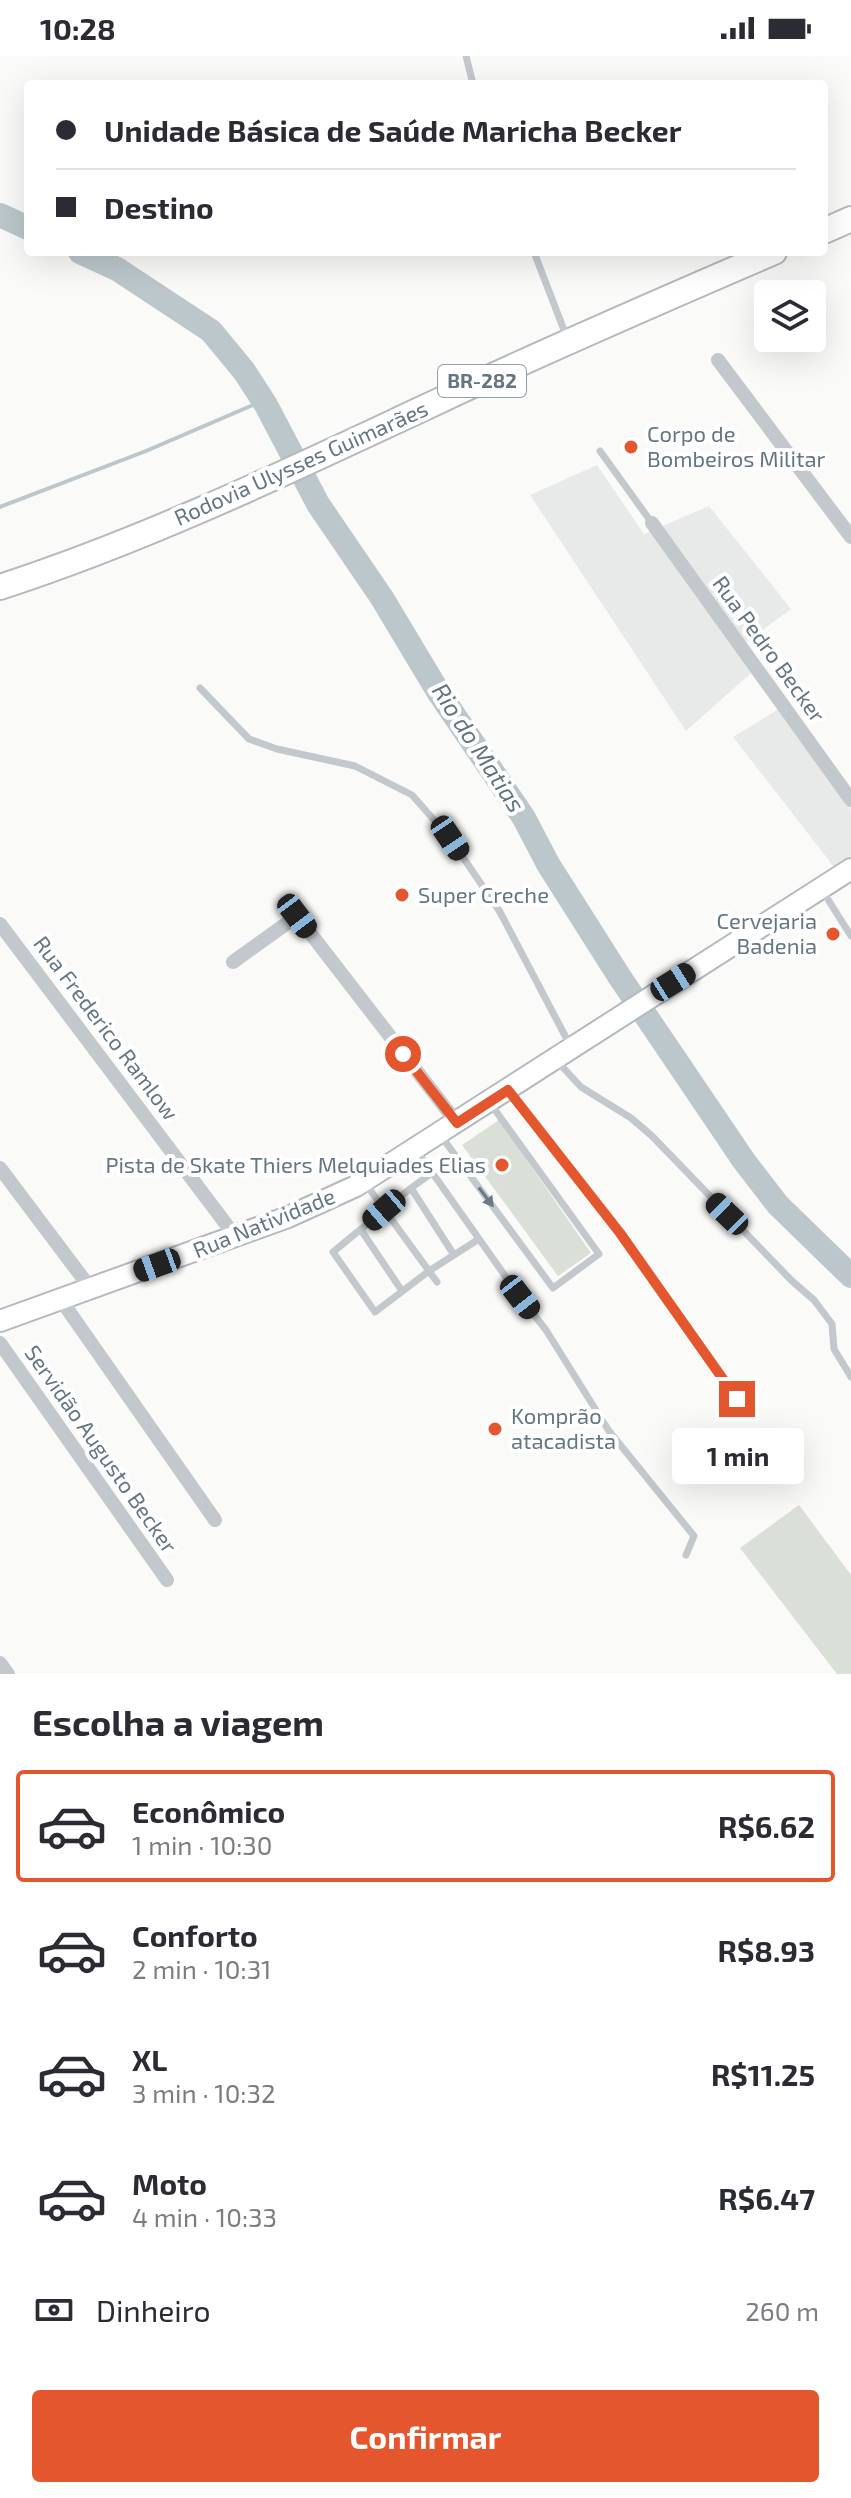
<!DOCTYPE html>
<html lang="pt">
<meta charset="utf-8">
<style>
:root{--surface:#fff;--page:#f2f2f3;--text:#2b2b33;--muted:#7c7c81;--line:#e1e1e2;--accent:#e4572e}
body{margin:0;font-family:"Exo 2",sans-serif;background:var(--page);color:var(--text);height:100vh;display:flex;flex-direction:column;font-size:30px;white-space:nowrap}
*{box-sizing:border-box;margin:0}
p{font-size:26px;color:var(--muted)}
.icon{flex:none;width:44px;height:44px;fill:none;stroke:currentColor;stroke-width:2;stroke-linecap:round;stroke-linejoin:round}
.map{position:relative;height:1618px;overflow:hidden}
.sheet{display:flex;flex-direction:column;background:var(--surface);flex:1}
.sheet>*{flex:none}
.banner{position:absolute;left:24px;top:24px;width:804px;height:176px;border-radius:8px;box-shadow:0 8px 32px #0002;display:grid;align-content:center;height:176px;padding:0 32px;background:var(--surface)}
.fabs{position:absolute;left:754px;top:224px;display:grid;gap:16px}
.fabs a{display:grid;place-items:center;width:72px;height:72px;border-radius:8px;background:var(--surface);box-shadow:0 8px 32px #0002;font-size:40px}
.end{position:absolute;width:36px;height:36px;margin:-18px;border:10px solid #e4572e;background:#fff;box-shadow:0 0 0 4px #fff}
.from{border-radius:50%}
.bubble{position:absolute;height:56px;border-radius:8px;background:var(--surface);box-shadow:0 8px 32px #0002;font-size:26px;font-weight:700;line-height:56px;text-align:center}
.car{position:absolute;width:24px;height:48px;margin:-24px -12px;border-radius:10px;box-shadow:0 0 6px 2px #0007;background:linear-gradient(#222 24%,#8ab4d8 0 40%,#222 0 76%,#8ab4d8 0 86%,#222 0)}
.banner b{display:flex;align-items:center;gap:28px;height:76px;font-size:30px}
.banner b+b{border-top:2px solid var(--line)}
.banner i{width:20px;height:20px;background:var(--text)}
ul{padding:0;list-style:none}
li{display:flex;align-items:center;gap:24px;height:112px;margin:0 16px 12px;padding:0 16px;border:4px solid transparent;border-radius:8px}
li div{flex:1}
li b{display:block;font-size:30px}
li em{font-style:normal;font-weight:700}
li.selected{border-color:var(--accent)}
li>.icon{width:72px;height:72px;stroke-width:1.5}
h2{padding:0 32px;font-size:36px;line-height:96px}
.pay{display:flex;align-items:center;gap:20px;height:88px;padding:0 32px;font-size:30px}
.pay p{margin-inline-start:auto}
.cta{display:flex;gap:16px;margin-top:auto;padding:16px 32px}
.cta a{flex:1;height:92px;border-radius:8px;background:var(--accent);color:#fff;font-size:32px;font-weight:700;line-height:92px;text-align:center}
.status{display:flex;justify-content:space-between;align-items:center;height:56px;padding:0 40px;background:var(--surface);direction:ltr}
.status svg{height:22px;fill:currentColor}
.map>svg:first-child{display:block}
.built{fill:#e8e9e9}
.green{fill:#dadfd7}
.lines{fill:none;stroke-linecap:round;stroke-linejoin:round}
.stream{stroke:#bbc7cb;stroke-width:4}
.river{stroke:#bbc7cb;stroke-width:24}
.secondary-casing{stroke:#b3babf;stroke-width:24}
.trunk-casing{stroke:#b4b9bd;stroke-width:28}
.service{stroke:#c3c8cc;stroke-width:7}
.minor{stroke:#c3c8cc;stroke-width:14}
.secondary{stroke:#fff;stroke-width:20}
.trunk{stroke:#fff;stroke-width:24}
.oneway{fill:#6a7a87}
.route{stroke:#e4572e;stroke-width:10}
.poi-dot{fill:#e4572e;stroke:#fff;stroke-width:3}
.labels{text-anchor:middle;stroke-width:8;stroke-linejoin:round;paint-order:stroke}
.shield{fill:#fff;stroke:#939fa8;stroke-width:2}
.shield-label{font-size:20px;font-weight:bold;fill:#657683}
.poi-label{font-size:22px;fill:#657683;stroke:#fff;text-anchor:start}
.street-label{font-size:22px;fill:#657683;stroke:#fff}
.water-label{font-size:24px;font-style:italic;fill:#60757c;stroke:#fff}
</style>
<div class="status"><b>10:28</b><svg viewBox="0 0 49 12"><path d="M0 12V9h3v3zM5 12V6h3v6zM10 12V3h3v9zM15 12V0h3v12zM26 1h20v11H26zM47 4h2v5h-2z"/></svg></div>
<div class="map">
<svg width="851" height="1618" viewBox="0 0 851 1618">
<rect width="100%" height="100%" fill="#fafaf8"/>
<path class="built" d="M 597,409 L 644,478 L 709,450 L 791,553 L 735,594 L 751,617 L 686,675 L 530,439 Z
M 779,653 L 851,753 L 851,800 L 834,811 L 733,681 Z"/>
<path class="green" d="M 499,1064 L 591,1197 L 558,1220 L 462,1089 Z
M 799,1449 L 851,1519 L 851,1618 L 837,1618 L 740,1492 Z"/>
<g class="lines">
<path class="stream" d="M 0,451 L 146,395 L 253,349 L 266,349"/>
<path class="river" d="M 0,159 L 28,172
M 80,196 L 117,213 L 211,275 L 244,315 L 266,349 L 318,448 L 382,542 L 439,637 L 524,762 L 548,808 L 619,920 L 744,1105 L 778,1149 L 851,1220"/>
<g class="secondary-casing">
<path id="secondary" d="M 0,1265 L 288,1161 L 356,1130 L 851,813"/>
</g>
<g class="trunk-casing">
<path id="trunk" d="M 824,175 L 851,163
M 0,531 C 151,482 297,411 441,344 C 551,292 663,244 774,196"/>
</g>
<path class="service" d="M 466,0 L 473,28
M 534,196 L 567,282
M 600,395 L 652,467
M 200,632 L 249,683 L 277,693 L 355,710 L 412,739 L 450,782 L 500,856 L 571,991
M 822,834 L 851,880
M 557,1005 L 581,1031 L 631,1062 L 652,1080 L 792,1225 L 814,1244 L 832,1268 L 834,1293 L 851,1321
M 509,1036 L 620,1177 L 737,1343
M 441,1080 L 553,1232 L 599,1198 L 490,1047
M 417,1095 L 520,1241 L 546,1274 L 609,1375 L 694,1480 L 686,1499
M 432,1117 L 411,1132 L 454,1199
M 365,1127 L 437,1226
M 411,1132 L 333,1196 L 375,1256 L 429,1215 L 479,1183
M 361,1174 L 402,1235"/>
<path class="minor" d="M 718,304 L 851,481
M 652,467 L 851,744
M 0,868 L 235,1180
M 233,906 L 297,860 L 457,1067
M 0,1112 L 91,1233
M 61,1244 L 215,1464
M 0,1287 L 167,1524
M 0,1607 L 8,1618"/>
<use href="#secondary" class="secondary"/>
<use href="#trunk" class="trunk"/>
</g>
<defs><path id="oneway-solid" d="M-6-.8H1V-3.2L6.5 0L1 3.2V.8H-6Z" transform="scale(2)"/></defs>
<use class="oneway" href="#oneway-solid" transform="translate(486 1141) rotate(53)"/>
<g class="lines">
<path class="route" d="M 403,998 L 457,1067 L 508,1034 L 620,1177 L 737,1343"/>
</g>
<g class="poi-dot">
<circle cx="631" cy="391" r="8"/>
<circle cx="402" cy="839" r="8"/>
<circle cx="833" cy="878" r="8"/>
<circle cx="502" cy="1109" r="8"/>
<circle cx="495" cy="1373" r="8"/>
</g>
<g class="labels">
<rect class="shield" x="438" y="309" width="88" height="32" rx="6"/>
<g class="shield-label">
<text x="482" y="332">BR-282</text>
</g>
<g class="poi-label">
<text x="647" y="386">Corpo de<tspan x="647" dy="25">Bombeiros Militar</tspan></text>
<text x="418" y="847">Super Creche</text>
<text x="817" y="873" text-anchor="end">Cervejaria<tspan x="817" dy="25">Badenia</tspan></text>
<text x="486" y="1117" text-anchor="end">Pista de Skate Thiers Melquiades Elias</text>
<text x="511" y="1368">Komprão<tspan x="511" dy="25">atacadista</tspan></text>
</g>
<g class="street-label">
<text transform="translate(301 407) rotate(-24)" y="8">Rodovia Ulysses Guimarães</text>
<text transform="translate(769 593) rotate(54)" y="8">Rua Pedro Becker</text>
<text transform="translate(106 972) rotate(53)" y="8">Rua Frederico Ramlow</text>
<text transform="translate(264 1167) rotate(-22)" y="8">Rua Natividade</text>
<text transform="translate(101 1393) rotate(55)" y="8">Servidão Augusto Becker</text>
</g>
<g class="water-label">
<text transform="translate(478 692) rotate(57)" y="8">Rio do Matias</text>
</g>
</g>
</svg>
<div class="fabs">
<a><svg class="icon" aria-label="layers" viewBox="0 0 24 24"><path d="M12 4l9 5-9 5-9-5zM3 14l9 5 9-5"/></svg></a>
</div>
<i class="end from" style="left:403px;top:998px"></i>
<i class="end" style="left:737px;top:1343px"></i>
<div class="bubble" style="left:672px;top:1372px;width:132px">1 min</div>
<i class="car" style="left:450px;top:782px;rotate:146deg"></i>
<i class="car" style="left:297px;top:860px;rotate:143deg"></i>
<i class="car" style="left:673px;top:926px;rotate:58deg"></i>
<i class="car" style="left:384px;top:1154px;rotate:229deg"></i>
<i class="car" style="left:727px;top:1158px;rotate:314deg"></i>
<i class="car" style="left:157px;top:1209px;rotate:250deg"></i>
<i class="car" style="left:520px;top:1241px;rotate:142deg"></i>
<div class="banner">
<b><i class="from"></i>Unidade Básica de Saúde Maricha Becker</b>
<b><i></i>Destino</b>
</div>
</div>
<section class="sheet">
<h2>Escolha a viagem</h2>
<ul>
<li class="selected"><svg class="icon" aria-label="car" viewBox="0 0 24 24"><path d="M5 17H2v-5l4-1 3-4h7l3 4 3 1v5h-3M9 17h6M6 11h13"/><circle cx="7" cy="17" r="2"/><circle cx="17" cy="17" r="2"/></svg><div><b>Econômico</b><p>1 min · 10:30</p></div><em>R$6.62</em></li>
<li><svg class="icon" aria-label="car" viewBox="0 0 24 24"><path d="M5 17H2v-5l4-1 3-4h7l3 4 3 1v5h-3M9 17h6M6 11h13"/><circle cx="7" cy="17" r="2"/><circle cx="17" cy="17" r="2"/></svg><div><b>Conforto</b><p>2 min · 10:31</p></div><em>R$8.93</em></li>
<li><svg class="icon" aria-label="car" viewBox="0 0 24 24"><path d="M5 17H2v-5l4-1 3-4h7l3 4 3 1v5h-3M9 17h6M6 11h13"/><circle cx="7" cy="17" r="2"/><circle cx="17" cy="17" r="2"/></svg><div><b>XL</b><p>3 min · 10:32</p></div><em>R$11.25</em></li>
<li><svg class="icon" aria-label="car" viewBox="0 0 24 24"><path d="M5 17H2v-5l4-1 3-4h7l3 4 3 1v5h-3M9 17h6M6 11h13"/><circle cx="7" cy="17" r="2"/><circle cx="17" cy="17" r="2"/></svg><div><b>Moto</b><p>4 min · 10:33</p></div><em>R$6.47</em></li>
</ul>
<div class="pay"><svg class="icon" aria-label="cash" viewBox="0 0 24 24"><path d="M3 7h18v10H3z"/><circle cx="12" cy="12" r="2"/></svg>Dinheiro<p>260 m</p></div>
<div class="cta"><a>Confirmar</a></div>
</section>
